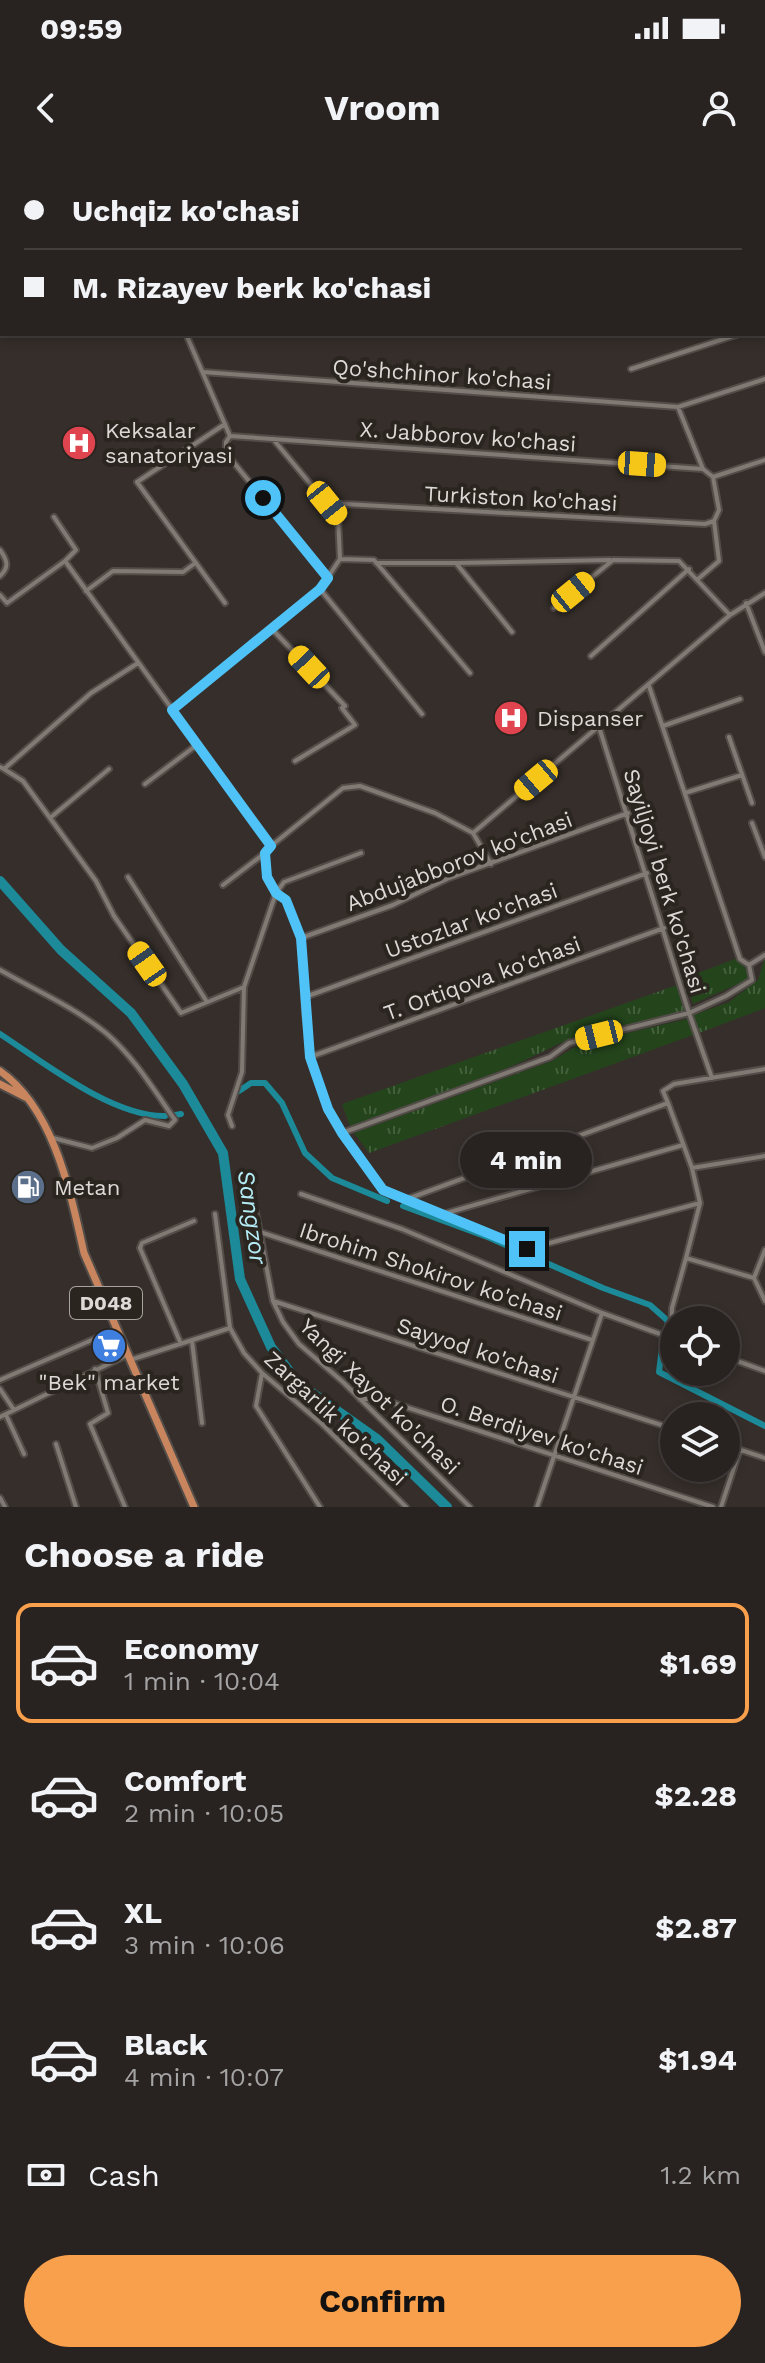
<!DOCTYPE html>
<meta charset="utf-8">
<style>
:root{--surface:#282220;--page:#342f2d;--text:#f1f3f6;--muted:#a5a4a5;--line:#443f3e;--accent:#f9a04c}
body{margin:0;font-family:"Work Sans",sans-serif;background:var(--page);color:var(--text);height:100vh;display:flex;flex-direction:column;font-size:30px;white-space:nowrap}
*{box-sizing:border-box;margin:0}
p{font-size:26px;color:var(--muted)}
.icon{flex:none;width:44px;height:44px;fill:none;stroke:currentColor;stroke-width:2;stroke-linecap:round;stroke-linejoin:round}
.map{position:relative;height:1347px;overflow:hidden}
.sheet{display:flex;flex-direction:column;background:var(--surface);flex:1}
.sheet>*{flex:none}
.banner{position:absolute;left:0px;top:0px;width:766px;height:176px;box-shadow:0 4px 12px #0003,0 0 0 2px var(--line);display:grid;align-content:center;height:176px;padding:0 24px;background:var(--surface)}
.controls{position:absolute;left:660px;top:1146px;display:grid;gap:16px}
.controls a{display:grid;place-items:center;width:80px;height:80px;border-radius:50%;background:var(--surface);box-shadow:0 4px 12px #0003,0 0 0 2px var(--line);font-size:40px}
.end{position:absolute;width:36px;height:36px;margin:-18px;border:10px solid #4fc3f7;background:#111;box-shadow:0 0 0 4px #111}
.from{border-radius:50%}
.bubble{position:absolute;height:56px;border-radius:28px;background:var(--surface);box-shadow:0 4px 12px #0003,0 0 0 2px var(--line);font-size:26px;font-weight:700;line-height:56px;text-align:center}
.car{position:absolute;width:24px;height:48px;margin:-24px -12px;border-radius:10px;box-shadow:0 0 6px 2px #0007;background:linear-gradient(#f5c518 24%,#345 0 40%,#f5c518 0 76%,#345 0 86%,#f5c518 0)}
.banner b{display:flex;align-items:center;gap:28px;height:76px;font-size:30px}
.banner b+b{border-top:2px solid var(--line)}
.banner i{width:20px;height:20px;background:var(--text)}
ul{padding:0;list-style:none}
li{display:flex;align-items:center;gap:24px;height:120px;margin:0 16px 12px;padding:0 8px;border:4px solid transparent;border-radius:16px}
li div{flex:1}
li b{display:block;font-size:30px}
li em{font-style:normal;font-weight:700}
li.current{border-color:var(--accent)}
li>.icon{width:72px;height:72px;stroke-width:1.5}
h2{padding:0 24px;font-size:36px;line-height:96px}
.pay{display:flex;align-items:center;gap:20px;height:88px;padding:0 24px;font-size:30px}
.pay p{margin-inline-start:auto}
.action{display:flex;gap:16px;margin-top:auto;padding:16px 24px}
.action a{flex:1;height:92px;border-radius:48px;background:var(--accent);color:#111;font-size:32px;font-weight:700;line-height:92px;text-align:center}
.status{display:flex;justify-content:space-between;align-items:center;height:56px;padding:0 40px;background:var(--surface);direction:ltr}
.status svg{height:22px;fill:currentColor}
header{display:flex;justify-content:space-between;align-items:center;height:104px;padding:0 24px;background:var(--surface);font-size:36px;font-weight:700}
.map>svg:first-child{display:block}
.grass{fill:url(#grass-tufts)}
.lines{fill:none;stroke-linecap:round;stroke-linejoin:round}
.canal{stroke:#1c8a98;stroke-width:6}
.river{stroke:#1c8a98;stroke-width:10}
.minor-casing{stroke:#534d49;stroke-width:8}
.secondary-casing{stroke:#534d49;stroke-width:10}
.primary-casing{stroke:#534d49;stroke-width:11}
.minor{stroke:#817973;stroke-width:4}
.secondary{stroke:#a57f68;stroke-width:6}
.primary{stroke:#c9855d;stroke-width:7}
.route{stroke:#4fc3f7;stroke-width:10}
.labels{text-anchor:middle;stroke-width:8;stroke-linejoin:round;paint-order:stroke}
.shield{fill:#2b2520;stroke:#a8a39f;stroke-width:2}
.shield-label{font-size:20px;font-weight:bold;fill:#ddd9d6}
.street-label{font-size:22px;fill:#ddd9d6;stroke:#2b2520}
.poi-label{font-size:22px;fill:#ddd9d6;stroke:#2b2520;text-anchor:start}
.water-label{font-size:24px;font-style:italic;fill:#b4ecf6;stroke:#2b2520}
</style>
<div class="status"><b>09:59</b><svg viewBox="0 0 49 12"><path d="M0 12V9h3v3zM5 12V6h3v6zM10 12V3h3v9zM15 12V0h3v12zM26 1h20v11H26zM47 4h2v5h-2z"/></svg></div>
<header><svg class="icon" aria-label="back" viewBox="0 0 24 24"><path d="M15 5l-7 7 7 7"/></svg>Vroom<svg class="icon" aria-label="person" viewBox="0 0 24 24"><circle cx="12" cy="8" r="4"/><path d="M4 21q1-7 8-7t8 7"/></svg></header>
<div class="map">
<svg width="765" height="1347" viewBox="0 0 765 1347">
<defs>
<pattern id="grass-tufts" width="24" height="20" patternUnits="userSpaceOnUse" patternTransform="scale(2)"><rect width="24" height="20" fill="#24451c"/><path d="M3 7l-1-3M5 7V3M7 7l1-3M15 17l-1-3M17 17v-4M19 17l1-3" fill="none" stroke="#435f3c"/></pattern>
</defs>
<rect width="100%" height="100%" fill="#352e2a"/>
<path class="grass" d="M 765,797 L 765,848 L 699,873 L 694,855 L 729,842 L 758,820 Z
M 735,799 L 744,804 L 749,819 L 693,844 L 685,818 Z
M 677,825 L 685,851 L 571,878 L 517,904 L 439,935 L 350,966 L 342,944 Z
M 687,859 L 693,875 L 369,993 L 354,973 L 552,901 L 580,884 Z"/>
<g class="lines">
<path class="canal" d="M 0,874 C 43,902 112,957 165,956
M 239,931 L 251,923 L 265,923 L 282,943 L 305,993 L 332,1018 L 387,1041
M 175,955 L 181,954
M 403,1046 L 490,1078 L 603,1128 L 650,1145 L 668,1161 L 667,1166
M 663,1179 L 659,1212 L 765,1266"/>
<path class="river" d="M 0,721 L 61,790 L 131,853 L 183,924 L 223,993 L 240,1119 L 271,1187 L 298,1223 L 377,1279 L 447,1347"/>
<g class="minor-casing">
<path id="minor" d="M 130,0 L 130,2
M 259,0 L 259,2
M 472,0 L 473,2
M 764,57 L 765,56
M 0,69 L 2,69
M 764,140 L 765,139
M 0,147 L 2,148
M 186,174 L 230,276 L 226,282 L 226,293 L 328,418
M 631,209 L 739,174
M 203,212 L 678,247 L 765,219
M 678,247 L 703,309 L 713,317 L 719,350 L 714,361 L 719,401 L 698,419
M 225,264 L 137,322 L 225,443
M 230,276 L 703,309
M 273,279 L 338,357 L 340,399 L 374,400 L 470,513
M 713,317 L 765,300
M 327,343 L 705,364 L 714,361
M 54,357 L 76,390 L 65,401
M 0,390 C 7,400 10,407 0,416
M 376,403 L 456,403 L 512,472
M 456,403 L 610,400
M 320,429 L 422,554
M 86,431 L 113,411 L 183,412 L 194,404
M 0,435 L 7,443 L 65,401 L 271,686
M 746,443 L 765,492
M 554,448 L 613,400 L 679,401 L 730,455
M 272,469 L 345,546 L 342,548 L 355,565 L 295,601
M 591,496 L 689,409
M 649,526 L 740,799 L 749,805
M 173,549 L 320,429 L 340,399
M 663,566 L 740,539
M 729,577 L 752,643
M 0,607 L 4,609 L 91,533 L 138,503
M 4,609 L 23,621 L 96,721 L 114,756 L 181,853 L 244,827
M 145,624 L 198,584
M 685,633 L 742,615
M 50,658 L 109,609
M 752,663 L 765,697
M 473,673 L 730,455 L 765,433
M 491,704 L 473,673 L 435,653 L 360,626 L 343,628 L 271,686 L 265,693 L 267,717 L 276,733 L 286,740 L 301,778 L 305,853 L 310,897 L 328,949 L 342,973 L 383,1030 L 527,1089 L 700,1043
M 128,717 L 207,842
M 223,725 L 265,693
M 301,778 L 393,745 L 449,718 L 628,653
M 0,810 C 35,830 74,847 106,873 C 134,897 154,930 175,960 L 169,966 L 145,960 L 117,978 L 92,988 L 53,978
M 305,837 L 647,713
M 310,897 L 664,768
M 712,918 L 689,853 L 726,836 L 752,820 L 749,805 L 765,795
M 668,943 L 692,1008 L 700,1043 L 686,1098 L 754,1118 L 765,1090
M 232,966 L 228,955 L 242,912 L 244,827 L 276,733 L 284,722 L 361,693
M 342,973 L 550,897 L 569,883 L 689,853 L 599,567
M 692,1008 L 765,996
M 301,1034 L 402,1069 L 602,1153 L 674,1179
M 410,1038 L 668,943 L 663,931 L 674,924 L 765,909
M 255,1048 L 273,1141 L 283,1162 L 299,1184 L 343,1222 L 470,1347
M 215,1054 L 230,1168 L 244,1193 L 262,1213 L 322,1264 L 406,1347
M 443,1054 L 683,985
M 260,1072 L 592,1180
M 754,1118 L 765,1141
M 273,1141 L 674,1269
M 671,1177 L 672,1148 L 686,1098
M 192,1181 L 202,1263
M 181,1184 L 140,1088 L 142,1083 L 194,1061
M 726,1197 L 765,1211
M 130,1200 L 230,1168
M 95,1209 L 108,1253 L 90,1264 L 125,1347
M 262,1213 L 256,1246 L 320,1347
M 0,1220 L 115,1170
M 0,1229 L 14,1250
M 360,1239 L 381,1239 L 713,1347
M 6,1255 L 24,1294
M 0,1257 L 127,1195
M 56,1284 L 76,1347
M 726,1285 L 765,1298
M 0,1338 L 5,1347
M 537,1347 L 602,1153
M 721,1347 L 740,1289"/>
</g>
<g class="secondary-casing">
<path id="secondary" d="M 100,0 L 108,2
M 174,0 L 184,2
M 383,2 L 392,0
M 451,2 L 460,0"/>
</g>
<g class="primary-casing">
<path id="primary" d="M 0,911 C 54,949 70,1031 84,1093 L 194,1347
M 0,924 L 25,937"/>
</g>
<use href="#minor" class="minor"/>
<use href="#secondary" class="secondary"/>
<use href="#primary" class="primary"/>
</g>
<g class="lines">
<path class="route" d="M 263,338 L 328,418 L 320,429 L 172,550 L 271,686 L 265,693 L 267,717 L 276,733 L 286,740 L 301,778 L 310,897 L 328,949 L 342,973 L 383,1030 L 527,1089"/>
</g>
<defs>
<g id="hospital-disc" transform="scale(1.8)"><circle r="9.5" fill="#e0444e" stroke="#2b2520"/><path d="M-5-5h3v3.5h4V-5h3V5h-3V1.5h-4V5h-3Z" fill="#fff"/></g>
<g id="fuel-disc" transform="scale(1.8)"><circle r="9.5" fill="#5c6f8a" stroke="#2b2520"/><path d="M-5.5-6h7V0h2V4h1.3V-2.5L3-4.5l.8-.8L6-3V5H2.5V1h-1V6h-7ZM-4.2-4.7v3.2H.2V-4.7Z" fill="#fff"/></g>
<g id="supermarket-disc" transform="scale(1.8)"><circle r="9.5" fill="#3f7fe0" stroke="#2b2520"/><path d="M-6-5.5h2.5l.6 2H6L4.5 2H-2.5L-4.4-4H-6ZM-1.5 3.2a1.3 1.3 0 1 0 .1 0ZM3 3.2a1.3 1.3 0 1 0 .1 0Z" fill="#fff"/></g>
</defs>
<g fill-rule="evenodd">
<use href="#hospital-disc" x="79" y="283"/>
<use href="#hospital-disc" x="511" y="558"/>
<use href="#fuel-disc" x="28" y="1027"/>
<use href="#supermarket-disc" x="109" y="1186"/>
</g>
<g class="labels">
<rect class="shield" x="70" y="1127" width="72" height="32" rx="6"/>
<g class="shield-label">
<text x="106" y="1150">D048</text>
</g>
<g class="street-label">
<text transform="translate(442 214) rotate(4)" y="8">Qo'shchinor ko'chasi</text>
<text transform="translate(468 276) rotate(4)" y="8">X. Jabborov ko'chasi</text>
<text transform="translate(521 338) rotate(3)" y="8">Turkiston ko'chasi</text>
<text transform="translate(459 701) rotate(-21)" y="8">Abdujabborov ko'chasi</text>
<text transform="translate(665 721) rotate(73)" y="8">Sayiljoyi berk ko'chasi</text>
<text transform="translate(471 760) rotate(-20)" y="8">Ustozlar ko'chasi</text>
<text transform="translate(482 818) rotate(-20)" y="8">T. Ortiqova ko'chasi</text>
<text transform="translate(431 1111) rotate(18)" y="8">Ibrohim Shokirov ko'chasi</text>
<text transform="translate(478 1190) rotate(18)" y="8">Sayyod ko'chasi</text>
<text transform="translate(380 1236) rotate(44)" y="8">Yangi Xayot ko'chasi</text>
<text transform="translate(336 1258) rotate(43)" y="8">Zargarlik ko'chasi</text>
<text transform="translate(542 1275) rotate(18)" y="8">O. Berdiyev ko'chasi</text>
</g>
<g class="poi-label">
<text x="105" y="278">Keksalar<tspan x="105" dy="25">sanatoriyasi</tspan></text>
<text x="537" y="566">Dispanser</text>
<text x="54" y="1035">Metan</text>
<text x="109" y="1230" text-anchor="middle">"Bek" market</text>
</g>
<g class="water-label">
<text transform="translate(252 1057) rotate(82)" y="8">Sangzor</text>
</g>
</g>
</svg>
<div class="controls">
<a><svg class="icon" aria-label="locate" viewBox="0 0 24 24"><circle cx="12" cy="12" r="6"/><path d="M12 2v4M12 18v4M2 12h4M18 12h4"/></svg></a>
<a><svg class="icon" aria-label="layers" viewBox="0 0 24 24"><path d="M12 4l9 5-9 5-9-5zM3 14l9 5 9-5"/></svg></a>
</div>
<i class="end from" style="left:263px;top:338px"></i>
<i class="end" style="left:527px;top:1089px"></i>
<div class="bubble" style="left:460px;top:972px;width:132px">4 min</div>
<i class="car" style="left:642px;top:304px;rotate:94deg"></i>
<i class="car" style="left:327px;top:343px;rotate:141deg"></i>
<i class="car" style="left:573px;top:432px;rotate:51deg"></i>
<i class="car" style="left:309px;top:507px;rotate:317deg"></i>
<i class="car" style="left:536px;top:620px;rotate:230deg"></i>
<i class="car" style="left:147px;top:804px;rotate:325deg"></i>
<i class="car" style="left:599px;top:875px;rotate:256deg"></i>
<div class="banner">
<b><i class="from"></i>Uchqiz ko'chasi</b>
<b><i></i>M. Rizayev berk ko'chasi</b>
</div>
</div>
<section class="sheet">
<h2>Choose a ride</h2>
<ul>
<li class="current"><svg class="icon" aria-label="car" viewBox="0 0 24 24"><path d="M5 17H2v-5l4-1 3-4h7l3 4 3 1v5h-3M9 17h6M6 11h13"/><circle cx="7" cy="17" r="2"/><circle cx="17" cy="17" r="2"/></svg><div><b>Economy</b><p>1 min · 10:04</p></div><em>$1.69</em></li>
<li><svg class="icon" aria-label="car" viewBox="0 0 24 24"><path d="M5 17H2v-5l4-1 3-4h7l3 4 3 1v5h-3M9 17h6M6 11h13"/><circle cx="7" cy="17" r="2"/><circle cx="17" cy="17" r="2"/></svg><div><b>Comfort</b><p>2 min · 10:05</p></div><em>$2.28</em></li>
<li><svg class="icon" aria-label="car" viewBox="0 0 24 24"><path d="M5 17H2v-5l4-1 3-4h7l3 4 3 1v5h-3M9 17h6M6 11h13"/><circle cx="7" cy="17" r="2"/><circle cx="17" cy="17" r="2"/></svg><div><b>XL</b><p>3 min · 10:06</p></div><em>$2.87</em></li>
<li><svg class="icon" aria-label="car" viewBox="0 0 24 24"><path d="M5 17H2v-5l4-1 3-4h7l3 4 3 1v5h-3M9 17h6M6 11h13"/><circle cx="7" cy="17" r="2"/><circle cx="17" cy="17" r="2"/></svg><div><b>Black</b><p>4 min · 10:07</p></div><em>$1.94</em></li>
</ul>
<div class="pay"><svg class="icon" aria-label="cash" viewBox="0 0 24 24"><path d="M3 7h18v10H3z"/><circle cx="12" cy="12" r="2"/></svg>Cash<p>1.2 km</p></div>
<div class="action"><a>Confirm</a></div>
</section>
